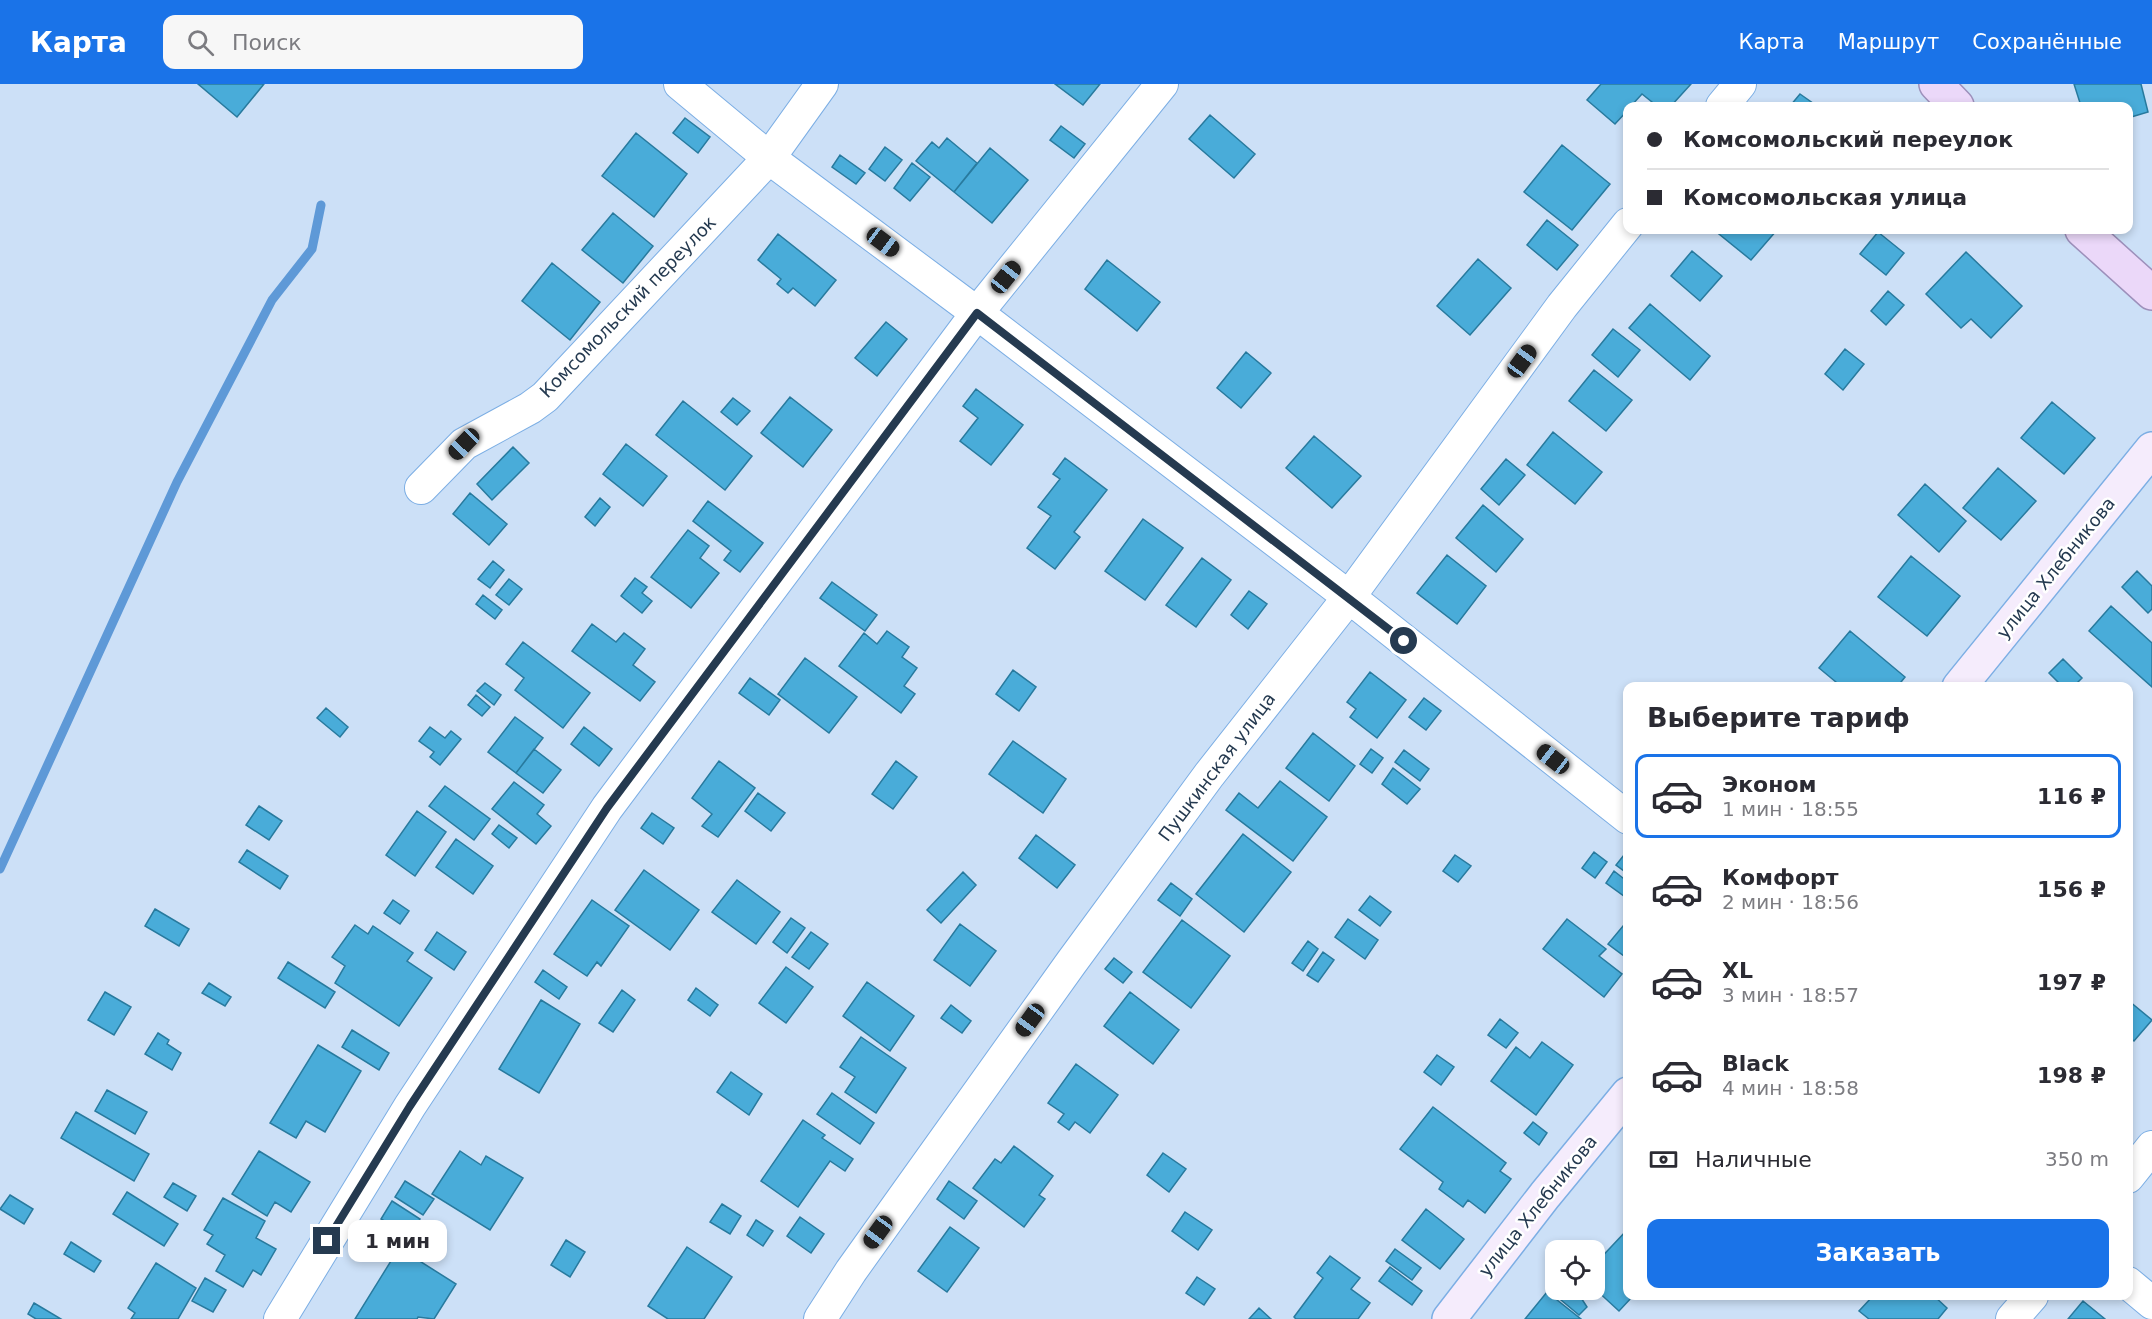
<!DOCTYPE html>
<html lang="ru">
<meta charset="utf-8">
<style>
:root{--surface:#fff;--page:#f7f7f7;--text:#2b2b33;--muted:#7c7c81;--line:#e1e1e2;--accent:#1a73e8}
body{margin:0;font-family:"DejaVu Sans",sans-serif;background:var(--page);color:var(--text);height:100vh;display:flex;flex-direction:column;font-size:22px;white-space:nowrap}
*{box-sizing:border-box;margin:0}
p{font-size:20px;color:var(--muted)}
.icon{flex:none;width:33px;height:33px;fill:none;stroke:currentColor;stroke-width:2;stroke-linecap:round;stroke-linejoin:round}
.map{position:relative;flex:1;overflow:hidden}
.side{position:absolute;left:1623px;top:598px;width:510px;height:618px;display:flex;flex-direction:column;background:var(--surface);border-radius:12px;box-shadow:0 3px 9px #0003}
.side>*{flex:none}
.guide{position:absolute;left:1623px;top:18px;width:510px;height:132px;border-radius:12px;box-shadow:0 3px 9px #0003;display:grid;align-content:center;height:132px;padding:0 24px;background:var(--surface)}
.fabs{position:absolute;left:1545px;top:1156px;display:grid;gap:12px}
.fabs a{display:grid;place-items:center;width:60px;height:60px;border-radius:12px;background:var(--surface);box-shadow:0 3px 9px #0003;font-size:30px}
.end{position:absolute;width:27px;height:27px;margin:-14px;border:8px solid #253a50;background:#fff;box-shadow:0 0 0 3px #fff}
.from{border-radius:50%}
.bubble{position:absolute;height:42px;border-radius:12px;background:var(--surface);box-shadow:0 3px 9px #0003;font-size:20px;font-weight:800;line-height:42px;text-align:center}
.car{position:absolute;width:18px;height:36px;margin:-18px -9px;border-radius:8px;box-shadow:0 0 4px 2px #0007;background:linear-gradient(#222 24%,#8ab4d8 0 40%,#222 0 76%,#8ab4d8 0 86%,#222 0)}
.guide b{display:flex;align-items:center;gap:21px;height:57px;font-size:22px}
.guide b+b{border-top:2px solid var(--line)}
.guide i{width:15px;height:15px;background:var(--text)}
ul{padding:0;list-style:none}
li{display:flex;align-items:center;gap:18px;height:84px;margin:0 12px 9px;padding:0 12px;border:3px solid transparent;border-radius:12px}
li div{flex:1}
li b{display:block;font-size:22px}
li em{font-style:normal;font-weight:800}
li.active{border-color:var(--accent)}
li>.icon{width:54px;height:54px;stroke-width:1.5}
h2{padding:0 24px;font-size:27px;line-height:72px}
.pay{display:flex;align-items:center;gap:15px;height:66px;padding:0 24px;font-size:22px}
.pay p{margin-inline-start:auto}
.cta{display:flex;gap:12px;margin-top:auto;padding:12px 24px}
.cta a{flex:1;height:69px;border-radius:12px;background:var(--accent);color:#fff;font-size:24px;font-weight:800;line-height:69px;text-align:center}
header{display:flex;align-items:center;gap:36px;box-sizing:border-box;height:84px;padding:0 30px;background:var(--accent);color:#fff}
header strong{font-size:28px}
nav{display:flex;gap:33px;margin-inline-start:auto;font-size:21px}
.search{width:420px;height:54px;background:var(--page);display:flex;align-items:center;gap:15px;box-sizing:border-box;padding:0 21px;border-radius:12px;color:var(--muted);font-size:22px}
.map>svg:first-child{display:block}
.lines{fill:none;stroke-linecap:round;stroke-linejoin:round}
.stream{stroke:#5e99d7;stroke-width:9}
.building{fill:#49acd9;stroke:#287a9e;stroke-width:1.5}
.street-casing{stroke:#7caee4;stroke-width:34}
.secondary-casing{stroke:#7caee4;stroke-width:36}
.primary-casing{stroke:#9d90bb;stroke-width:36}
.street{stroke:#fff;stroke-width:32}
.secondary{stroke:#f5ecfc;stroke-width:33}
.primary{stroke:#ebd8f9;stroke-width:33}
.route{stroke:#253a50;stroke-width:8}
.labels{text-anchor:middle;stroke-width:5;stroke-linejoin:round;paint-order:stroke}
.street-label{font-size:18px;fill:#253a50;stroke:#fff}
</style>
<header>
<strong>Карта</strong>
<div class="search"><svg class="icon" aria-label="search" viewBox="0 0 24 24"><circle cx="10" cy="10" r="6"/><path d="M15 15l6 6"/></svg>Поиск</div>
<nav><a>Карта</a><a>Маршрут</a><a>Сохранённые</a></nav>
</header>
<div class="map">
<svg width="2152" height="1235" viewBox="0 0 2152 1235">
<rect width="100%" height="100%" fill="#cce0f7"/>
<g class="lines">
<path class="stream" d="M 0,785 L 177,398 L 272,216 L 312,165 L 321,121"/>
</g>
<path class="building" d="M 198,0 L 264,0 L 237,33 Z
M 1055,0 L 1100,0 L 1083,21 Z
M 1601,0 L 1691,0 L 1671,22 L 1657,22 L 1642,10 L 1631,22 L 1628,22 L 1628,26 L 1615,40 L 1587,16 Z
M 2074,0 L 2141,0 L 2148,28 L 2128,34 L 2128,22 L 2081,22 Z
M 1800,10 L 1817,22 L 1790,22 Z
M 1210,31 L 1255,70 L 1234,94 L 1189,55 Z
M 685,34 L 710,53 L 698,69 L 673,49 Z
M 1061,42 L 1085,60 L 1074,74 L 1050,56 Z
M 636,49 L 687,90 L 654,133 L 602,92 Z
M 947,54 L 977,79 L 954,108 L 916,77 L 932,58 L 939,64 Z
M 1562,61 L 1610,100 L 1572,146 L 1524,108 Z
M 885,63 L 902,76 L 885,97 L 869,85 Z
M 990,64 L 1028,96 L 992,139 L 954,108 Z
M 840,71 L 865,89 L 856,100 L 832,83 Z
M 912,79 L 930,93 L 910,117 L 894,104 Z
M 613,129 L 653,162 L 623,199 L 582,166 Z
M 1547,136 L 1578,161 L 1557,186 L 1527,161 Z
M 1714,146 L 1777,146 L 1751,176 Z
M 1878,148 L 1904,169 L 1886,191 L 1860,170 Z
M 778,150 L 836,196 L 815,222 L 793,204 L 788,209 L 777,200 L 781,195 L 758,176 Z
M 1692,167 L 1722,192 L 1700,217 L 1671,192 Z
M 1966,168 L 2022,222 L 1991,254 L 1971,235 L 1961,244 L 1926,210 Z
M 1478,175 L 1511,204 L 1470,251 L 1437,222 Z
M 1107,176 L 1160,218 L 1137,247 L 1085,205 Z
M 552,179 L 600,218 L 570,256 L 522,217 Z
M 1888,207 L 1904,221 L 1886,241 L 1871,227 Z
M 1650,220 L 1710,272 L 1690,296 L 1629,244 Z
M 886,238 L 907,255 L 877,292 L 855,274 Z
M 1613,245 L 1640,266 L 1618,293 L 1592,271 Z
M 1845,265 L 1864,280 L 1843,306 L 1825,290 Z
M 1246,268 L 1271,289 L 1241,324 L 1217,304 Z
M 1594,286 L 1632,316 L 1606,347 L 1569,317 Z
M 976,305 L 1023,341 L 991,381 L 960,357 L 978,334 L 963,322 Z
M 790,313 L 832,346 L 803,383 L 761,349 Z
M 733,314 L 750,327 L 737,341 L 721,328 Z
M 683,317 L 752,372 L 725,406 L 656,351 Z
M 2052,318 L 2095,354 L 2064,390 L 2021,354 Z
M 1553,348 L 1602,388 L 1575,420 L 1527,381 Z
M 1314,352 L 1361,392 L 1332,424 L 1286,384 Z
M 626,360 L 667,392 L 643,422 L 603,390 Z
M 513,363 L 529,379 L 492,416 L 477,400 Z
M 1065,374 L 1107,406 L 1074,448 L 1080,453 L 1055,485 L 1027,464 L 1051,432 L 1038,423 L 1060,395 L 1053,390 Z
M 1506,375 L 1525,391 L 1499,421 L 1481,405 Z
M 1998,384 L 2036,417 L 2001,456 L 1963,424 Z
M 1925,400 L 1966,437 L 1939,468 L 1898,431 Z
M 470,409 L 507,440 L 489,461 L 453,430 Z
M 600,414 L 610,423 L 595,442 L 585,433 Z
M 708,417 L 763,459 L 740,488 L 724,476 L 731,467 L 693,437 Z
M 1483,421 L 1523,455 L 1496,488 L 1456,454 Z
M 1143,435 L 1183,464 L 1145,516 L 1105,487 Z
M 688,446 L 709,462 L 700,474 L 719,489 L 691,524 L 651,493 Z
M 1447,471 L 1486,502 L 1457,540 L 1417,509 Z
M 1911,472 L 1960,512 L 1927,552 L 1878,513 Z
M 1202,474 L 1231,496 L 1196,543 L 1166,521 Z
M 493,477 L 504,486 L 490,504 L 478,495 Z
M 2137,487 L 2152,502 L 2152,525 L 2148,529 L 2122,503 Z
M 635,494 L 647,503 L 642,509 L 652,517 L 642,529 L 621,512 Z
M 509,495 L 522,505 L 509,521 L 496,511 Z
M 832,498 L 877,531 L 865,547 L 820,514 Z
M 1249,507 L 1267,520 L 1248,545 L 1231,531 Z
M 483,511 L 502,526 L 495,535 L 476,520 Z
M 2111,522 L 2152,559 L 2152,603 L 2089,547 Z
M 592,540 L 616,558 L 624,549 L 645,565 L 633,581 L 655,598 L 640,617 L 572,567 Z
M 887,547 L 909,563 L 902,573 L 917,584 L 904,602 L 915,610 L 901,629 L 839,582 L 864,549 L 877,560 Z
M 1850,547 L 1905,593 L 1897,603 L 1842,603 L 1819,584 Z
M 523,558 L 590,609 L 563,644 L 515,606 L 524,594 L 506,580 Z
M 805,574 L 857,613 L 829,649 L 778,610 Z
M 2063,575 L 2082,594 L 2073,603 L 2063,603 L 2049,589 Z
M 1013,586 L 1036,603 L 1019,627 L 996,610 Z
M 1370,588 L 1406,616 L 1377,654 L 1350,633 L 1356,625 L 1347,618 Z
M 750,594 L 780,616 L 769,631 L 739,609 Z
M 485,599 L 501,611 L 494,621 L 477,607 Z
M 476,611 L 490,623 L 482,632 L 468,621 Z
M 1424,614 L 1441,627 L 1426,646 L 1409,633 Z
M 326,624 L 348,643 L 340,653 L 317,634 Z
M 515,633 L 543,654 L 516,689 L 488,668 Z
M 430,643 L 445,654 L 451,647 L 461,655 L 440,681 L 430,673 L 434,668 L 419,657 Z
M 584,643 L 612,665 L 599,682 L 571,660 Z
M 1313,649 L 1355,682 L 1329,717 L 1286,684 Z
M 1013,657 L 1066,695 L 1043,729 L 989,690 Z
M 534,665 L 561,686 L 543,709 L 516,689 Z
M 1371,665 L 1383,674 L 1372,689 L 1360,680 Z
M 1404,666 L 1429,685 L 1420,697 L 1395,678 Z
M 719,677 L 755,704 L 718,753 L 702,742 L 712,730 L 692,714 Z
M 896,677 L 917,693 L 893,725 L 872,710 Z
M 1393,684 L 1420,705 L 1407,720 L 1382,700 Z
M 1280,697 L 1327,733 L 1293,777 L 1226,726 L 1239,709 L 1258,724 Z
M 514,698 L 544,721 L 537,730 L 551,742 L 536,760 L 492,725 Z
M 445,702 L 490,735 L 474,756 L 429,722 Z
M 758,709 L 785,729 L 771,747 L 745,727 Z
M 259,722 L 282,737 L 269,756 L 246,741 Z
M 417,727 L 446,748 L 415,792 L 386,771 Z
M 652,729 L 674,744 L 663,760 L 641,744 Z
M 499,741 L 517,754 L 509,764 L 492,750 Z
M 1243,750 L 1291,788 L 1244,848 L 1196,810 Z
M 1036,751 L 1075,781 L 1057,804 L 1019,774 Z
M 456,755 L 493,782 L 473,810 L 436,783 Z
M 247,766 L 288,792 L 280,805 L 239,778 Z
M 1628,766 L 1628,790 L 1616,781 Z
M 1594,768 L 1607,778 L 1595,794 L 1582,784 Z
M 1455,771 L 1471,782 L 1458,798 L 1443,787 Z
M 644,786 L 699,826 L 670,866 L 615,826 Z
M 1614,787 L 1628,798 L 1628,815 L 1606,799 Z
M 963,788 L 976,801 L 941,839 L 927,826 Z
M 737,796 L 780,828 L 756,860 L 712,828 Z
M 1171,799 L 1192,815 L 1180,832 L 1158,816 Z
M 1370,812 L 1391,828 L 1380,842 L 1359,826 Z
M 393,816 L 409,827 L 400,840 L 384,829 Z
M 592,816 L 629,842 L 601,882 L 597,878 L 587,892 L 554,870 Z
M 155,825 L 189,845 L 179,862 L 145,842 Z
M 791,834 L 805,844 L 787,869 L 773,858 Z
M 1348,835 L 1378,856 L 1365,875 L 1335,853 Z
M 1567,835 L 1606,865 L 1599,872 L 1622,890 L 1604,913 L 1543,865 Z
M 1182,836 L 1230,872 L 1191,924 L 1143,888 Z
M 1628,836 L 1628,875 L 1608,860 Z
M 960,840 L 996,867 L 970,902 L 934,876 Z
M 355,841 L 368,850 L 373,842 L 413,869 L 407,877 L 432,894 L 399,942 L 335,899 L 345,882 L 332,873 Z
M 437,848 L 466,868 L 454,886 L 425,866 Z
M 811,848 L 828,860 L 809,885 L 792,873 Z
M 1308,857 L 1318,865 L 1303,887 L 1292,879 Z
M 1323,868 L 1334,876 L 1318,898 L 1307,891 Z
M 1114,874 L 1132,888 L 1123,899 L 1105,885 Z
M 288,878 L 335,908 L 325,924 L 278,894 Z
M 786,883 L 813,903 L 786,939 L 759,919 Z
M 543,886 L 567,903 L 559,915 L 535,898 Z
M 867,898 L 914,932 L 890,967 L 843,932 Z
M 209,899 L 231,913 L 225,922 L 202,909 Z
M 696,904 L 718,921 L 710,932 L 688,916 Z
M 622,906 L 635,916 L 613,948 L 599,939 Z
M 105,908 L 131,923 L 114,951 L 88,936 Z
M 1130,908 L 1179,946 L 1153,980 L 1104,942 Z
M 541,916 L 580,940 L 539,1009 L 499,985 Z
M 2129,917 L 2152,936 L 2134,957 L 2128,952 Z
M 951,921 L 971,937 L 962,949 L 941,934 Z
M 1500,935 L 1518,949 L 1506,964 L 1488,951 Z
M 352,946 L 389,969 L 379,986 L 342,963 Z
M 158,949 L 169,956 L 167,960 L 181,969 L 172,986 L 145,970 Z
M 861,953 L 906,984 L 876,1029 L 845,1008 L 855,993 L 840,983 Z
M 1542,958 L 1573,981 L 1536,1031 L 1491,997 L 1516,963 L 1530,974 Z
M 318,961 L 361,987 L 325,1048 L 306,1037 L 296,1054 L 270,1039 Z
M 1437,971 L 1454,983 L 1441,1001 L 1424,988 Z
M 1076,980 L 1118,1011 L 1090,1049 L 1075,1038 L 1069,1046 L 1058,1038 L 1064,1030 L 1048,1019 Z
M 731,988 L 762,1010 L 749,1031 L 717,1008 Z
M 107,1006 L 147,1028 L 135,1050 L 95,1027 Z
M 832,1009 L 874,1039 L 860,1060 L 817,1030 Z
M 1433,1023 L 1506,1079 L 1500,1087 L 1511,1095 L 1485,1129 L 1468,1116 L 1463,1123 L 1439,1105 L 1443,1098 L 1400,1065 Z
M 76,1028 L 149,1070 L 134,1097 L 61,1054 Z
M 803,1036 L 825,1051 L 822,1054 L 853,1075 L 845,1087 L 830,1077 L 798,1123 L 761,1097 Z
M 1533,1038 L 1547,1049 L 1539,1061 L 1524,1049 Z
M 1014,1062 L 1053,1092 L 1039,1111 L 1045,1115 L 1024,1143 L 973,1104 L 995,1075 L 1001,1079 Z
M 259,1067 L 310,1098 L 291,1128 L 275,1118 L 267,1132 L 232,1110 Z
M 460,1067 L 481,1081 L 486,1072 L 523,1094 L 490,1146 L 432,1110 Z
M 1163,1069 L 1186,1085 L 1169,1108 L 1147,1091 Z
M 405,1097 L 434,1115 L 423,1131 L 395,1113 Z
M 949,1097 L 977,1117 L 964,1135 L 937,1115 Z
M 173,1099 L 196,1112 L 187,1127 L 164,1113 Z
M 127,1108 L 178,1140 L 164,1162 L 113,1130 Z
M 10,1111 L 33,1125 L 24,1140 L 0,1125 Z
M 223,1114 L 265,1137 L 256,1154 L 276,1165 L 261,1191 L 253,1186 L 243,1203 L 216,1187 L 225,1171 L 207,1160 L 213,1151 L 204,1146 Z
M 392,1117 L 420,1135 L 410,1152 L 381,1135 Z
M 722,1120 L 741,1132 L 730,1150 L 710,1138 Z
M 1426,1125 L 1464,1155 L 1440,1185 L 1402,1156 Z
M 1185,1128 L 1212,1146 L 1198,1166 L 1172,1147 Z
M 800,1133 L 824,1150 L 811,1169 L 787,1152 Z
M 756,1136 L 773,1147 L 763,1162 L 747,1151 Z
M 950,1143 L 979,1164 L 947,1208 L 918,1187 Z
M 1628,1145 L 1628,1212 L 1633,1212 L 1619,1227 L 1594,1204 L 1594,1181 Z
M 566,1156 L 585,1168 L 570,1193 L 551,1181 Z
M 71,1158 L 101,1177 L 94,1188 L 64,1170 Z
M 687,1163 L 732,1193 L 704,1235 L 668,1235 L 648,1222 Z
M 399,1164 L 456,1200 L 434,1235 L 418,1233 L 417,1235 L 355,1235 Z
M 1395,1165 L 1421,1184 L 1412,1196 L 1386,1177 Z
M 1330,1172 L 1360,1194 L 1351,1205 L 1370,1219 L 1358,1235 L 1296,1235 L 1294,1233 L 1323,1194 L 1317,1189 Z
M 156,1179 L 196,1204 L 178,1235 L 131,1235 L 135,1229 L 128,1224 Z
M 1390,1183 L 1422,1207 L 1412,1221 L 1379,1197 Z
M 1197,1193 L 1215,1205 L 1204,1221 L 1186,1209 Z
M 205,1194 L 226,1206 L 213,1228 L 192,1217 Z
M 1556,1197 L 1556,1206 L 1576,1206 L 1587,1223 L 1579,1231 L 1549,1206 Z
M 1547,1208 L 1581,1235 L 1525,1235 Z
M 1873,1212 L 1934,1212 L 1947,1224 L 1938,1235 L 1869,1235 L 1859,1227 Z
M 2083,1217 L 2105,1235 L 2068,1235 Z
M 34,1219 L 61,1235 L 36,1235 L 28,1230 Z
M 1259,1224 L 1271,1235 L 1249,1235 Z"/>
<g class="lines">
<g class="street-casing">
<path id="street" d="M 680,0 L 769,74 L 977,229 L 1349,513 L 1628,734
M 1722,22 L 1740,0
M 421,404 L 464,360 L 530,324 L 545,313 L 769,74 L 822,0
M 2128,1093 L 2152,1063
M 2128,1199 L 2152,1219
M 280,1235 L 410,1022 L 607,724 L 977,229 L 1162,0
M 820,1235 L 851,1187 L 1071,879 L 1209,691 L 1349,513 L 1562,222 L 1628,140
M 2012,1235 L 2032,1212"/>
</g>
<g class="secondary-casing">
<path id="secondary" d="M 1959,603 L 2152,365
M 1449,1235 L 1545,1111 L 1628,1010"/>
</g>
<g class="primary-casing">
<path id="primary" d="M 1936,0 L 1957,22
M 2082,146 L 2152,209"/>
</g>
<use href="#street" class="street"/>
<use href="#secondary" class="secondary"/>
<use href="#primary" class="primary"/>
</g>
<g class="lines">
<path class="route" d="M 327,1157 L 410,1022 L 607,724 L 977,229 L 1404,557"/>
</g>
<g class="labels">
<g class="street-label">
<text transform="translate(628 223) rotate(-46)" y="6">Комсомольский переулок</text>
<text transform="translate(2056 484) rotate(-51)" y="6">улица Хлебникова</text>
<text transform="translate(1217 683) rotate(-53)" y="6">Пушкинская улица</text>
<text transform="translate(1538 1122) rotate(-51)" y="6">улица Хлебникова</text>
</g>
</g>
</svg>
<div class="fabs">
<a><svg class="icon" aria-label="locate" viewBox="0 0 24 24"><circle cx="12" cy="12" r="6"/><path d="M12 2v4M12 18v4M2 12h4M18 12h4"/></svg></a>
</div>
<i class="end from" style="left:1404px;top:557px"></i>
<i class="end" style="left:327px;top:1157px"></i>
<div class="bubble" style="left:348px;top:1136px;width:99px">1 мин</div>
<i class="car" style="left:883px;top:158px;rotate:127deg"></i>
<i class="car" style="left:1006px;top:193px;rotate:39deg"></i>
<i class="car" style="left:1522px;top:277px;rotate:36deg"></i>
<i class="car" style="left:464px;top:360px;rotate:224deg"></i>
<i class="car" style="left:1553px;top:675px;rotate:308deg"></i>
<i class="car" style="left:1030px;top:936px;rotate:216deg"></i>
<i class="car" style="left:878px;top:1148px;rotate:216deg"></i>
<div class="guide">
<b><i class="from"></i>Комсомольский переулок</b>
<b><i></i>Комсомольская улица</b>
</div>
<section class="side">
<h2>Выберите тариф</h2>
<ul>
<li class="active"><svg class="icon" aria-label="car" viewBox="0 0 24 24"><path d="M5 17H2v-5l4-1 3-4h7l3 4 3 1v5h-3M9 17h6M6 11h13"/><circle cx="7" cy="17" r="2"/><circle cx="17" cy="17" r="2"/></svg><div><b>Эконом</b><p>1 мин · 18:55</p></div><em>116 ₽</em></li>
<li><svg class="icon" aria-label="car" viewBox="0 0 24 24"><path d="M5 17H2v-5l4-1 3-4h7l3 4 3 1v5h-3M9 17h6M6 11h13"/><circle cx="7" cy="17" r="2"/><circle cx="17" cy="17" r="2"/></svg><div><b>Комфорт</b><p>2 мин · 18:56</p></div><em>156 ₽</em></li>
<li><svg class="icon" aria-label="car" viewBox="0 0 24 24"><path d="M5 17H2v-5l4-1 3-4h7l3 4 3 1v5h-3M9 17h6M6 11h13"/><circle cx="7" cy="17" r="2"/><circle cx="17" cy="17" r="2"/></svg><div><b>XL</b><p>3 мин · 18:57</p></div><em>197 ₽</em></li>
<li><svg class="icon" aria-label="car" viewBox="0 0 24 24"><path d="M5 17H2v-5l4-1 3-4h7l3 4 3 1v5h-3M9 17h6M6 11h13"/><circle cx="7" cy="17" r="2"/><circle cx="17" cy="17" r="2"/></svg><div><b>Black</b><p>4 мин · 18:58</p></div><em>198 ₽</em></li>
</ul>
<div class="pay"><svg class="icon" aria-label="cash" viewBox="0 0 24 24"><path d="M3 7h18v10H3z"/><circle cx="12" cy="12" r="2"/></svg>Наличные<p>350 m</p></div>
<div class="cta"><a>Заказать</a></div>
</section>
</div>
